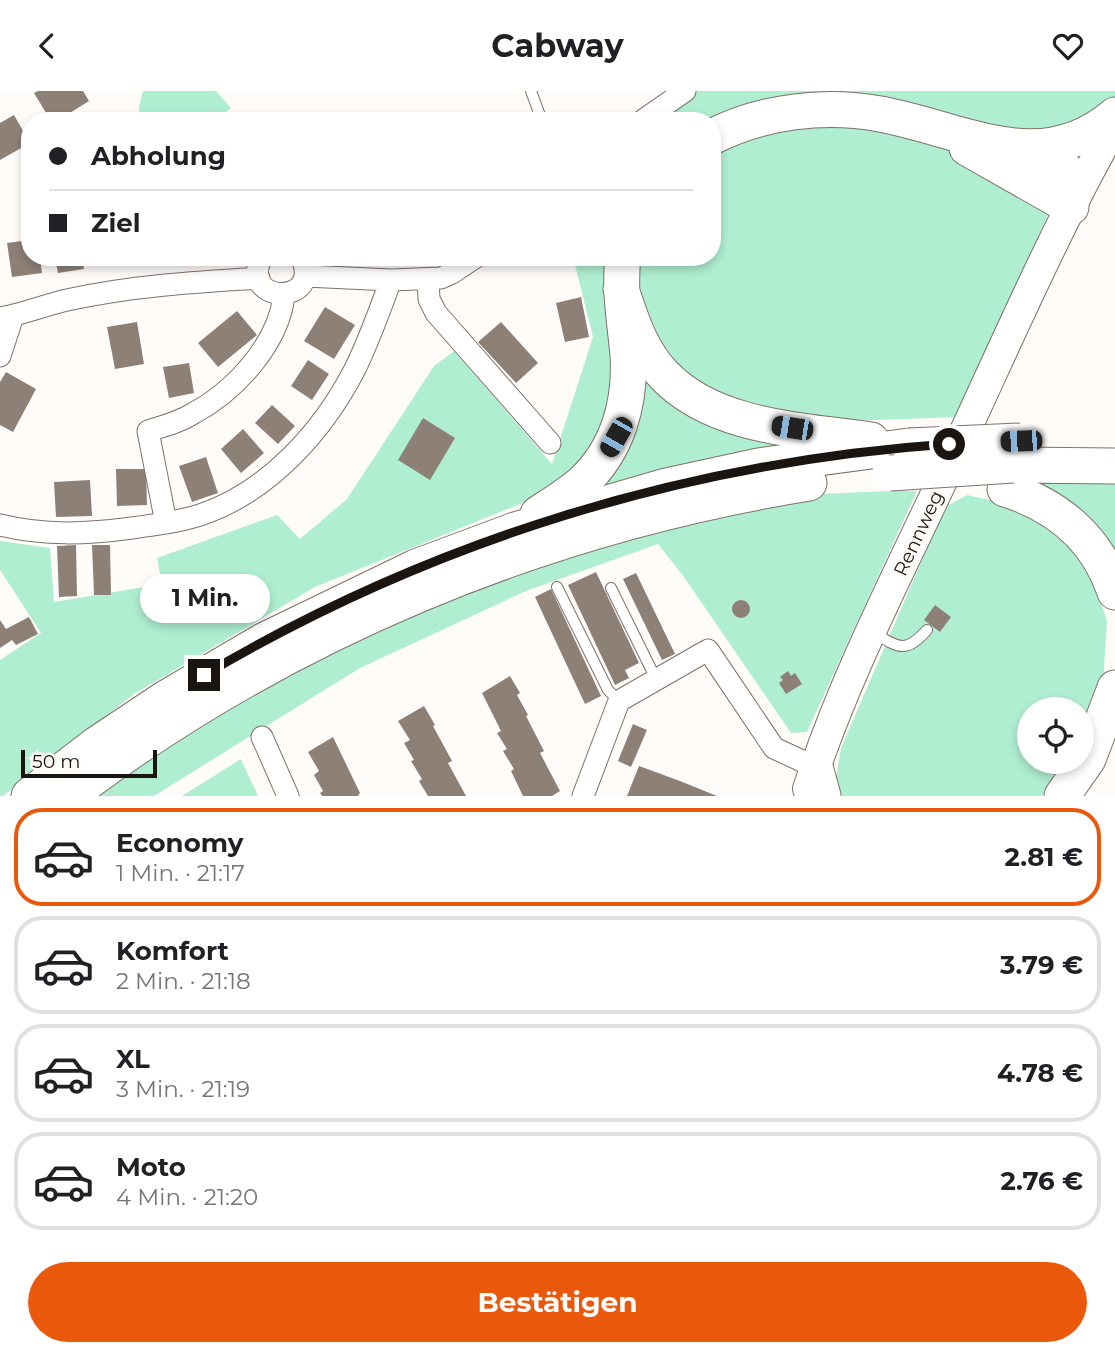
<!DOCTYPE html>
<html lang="de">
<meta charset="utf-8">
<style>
:root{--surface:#fff;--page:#f6f6f6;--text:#202124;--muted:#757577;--line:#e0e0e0;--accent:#ea580c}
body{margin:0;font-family:Montserrat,sans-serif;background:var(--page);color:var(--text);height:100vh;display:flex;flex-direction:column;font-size:26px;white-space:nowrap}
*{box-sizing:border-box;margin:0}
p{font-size:23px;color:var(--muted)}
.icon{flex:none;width:38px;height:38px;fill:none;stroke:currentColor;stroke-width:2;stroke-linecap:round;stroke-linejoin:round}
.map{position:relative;height:705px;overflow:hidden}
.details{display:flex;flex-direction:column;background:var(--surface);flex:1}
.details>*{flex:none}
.hud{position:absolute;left:21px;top:21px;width:700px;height:154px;border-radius:28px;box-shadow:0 4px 10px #0003;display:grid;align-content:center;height:154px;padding:0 28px;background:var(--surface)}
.tools{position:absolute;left:1017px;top:606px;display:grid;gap:14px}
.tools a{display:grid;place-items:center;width:77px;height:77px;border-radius:50%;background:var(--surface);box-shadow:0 4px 10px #0003;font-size:35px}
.scale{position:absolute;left:21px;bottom:18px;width:136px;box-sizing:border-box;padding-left:7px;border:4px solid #1b1512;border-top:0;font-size:19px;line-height:24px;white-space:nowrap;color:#1b1512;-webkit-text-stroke:5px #fefbf9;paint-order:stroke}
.end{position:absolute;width:32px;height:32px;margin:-16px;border:9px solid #1b1512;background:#fff;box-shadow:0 0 0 4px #fff}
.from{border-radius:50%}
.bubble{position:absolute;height:49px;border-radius:24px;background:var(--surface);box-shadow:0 4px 10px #0003;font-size:23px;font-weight:700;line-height:49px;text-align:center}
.car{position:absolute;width:21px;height:42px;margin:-21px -10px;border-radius:9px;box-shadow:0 0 5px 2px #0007;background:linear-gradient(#222 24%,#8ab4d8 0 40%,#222 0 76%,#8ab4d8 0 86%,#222 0)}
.hud b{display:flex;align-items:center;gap:24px;height:66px;font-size:26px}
.hud b+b{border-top:2px solid var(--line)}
.hud i{width:18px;height:18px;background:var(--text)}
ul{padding:12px 0 0;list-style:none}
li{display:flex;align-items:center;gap:21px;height:98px;margin:0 14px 10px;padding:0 14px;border:4px solid var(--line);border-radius:28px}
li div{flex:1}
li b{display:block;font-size:26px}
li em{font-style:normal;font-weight:700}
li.active{border-color:var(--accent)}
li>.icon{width:63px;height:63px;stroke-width:1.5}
.primary-button{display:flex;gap:14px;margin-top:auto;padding:14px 28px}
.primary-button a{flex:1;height:80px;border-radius:42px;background:var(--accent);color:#fff;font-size:28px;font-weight:700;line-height:80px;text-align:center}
header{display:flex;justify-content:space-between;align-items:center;height:91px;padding:0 28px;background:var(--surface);font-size:32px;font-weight:700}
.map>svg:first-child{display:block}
.green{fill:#afeed1}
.building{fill:#8d8077}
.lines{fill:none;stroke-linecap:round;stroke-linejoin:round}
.service-casing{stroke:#7e7168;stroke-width:12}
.minor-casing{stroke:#7e7168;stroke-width:23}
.secondary-casing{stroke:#7e7168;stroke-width:32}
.trunk-casing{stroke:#7e7168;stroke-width:37}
.service{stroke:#fff;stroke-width:10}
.minor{stroke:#fff;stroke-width:21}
.secondary{stroke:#fff;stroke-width:30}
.trunk{stroke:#fff;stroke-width:35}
.trunk-bridge-casing{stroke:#7e7168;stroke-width:37;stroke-linecap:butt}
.trunk-bridge{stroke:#fff;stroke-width:35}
.route{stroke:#1b1512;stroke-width:9}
.labels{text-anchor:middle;stroke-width:6;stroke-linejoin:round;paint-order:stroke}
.street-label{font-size:19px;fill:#1b1512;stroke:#fefbf9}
</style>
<header><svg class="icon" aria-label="back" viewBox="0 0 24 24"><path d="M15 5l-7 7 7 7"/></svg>Cabway<svg class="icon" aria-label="heart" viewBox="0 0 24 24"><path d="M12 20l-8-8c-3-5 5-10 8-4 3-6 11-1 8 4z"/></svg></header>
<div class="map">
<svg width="1115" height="705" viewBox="0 0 1115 705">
<rect width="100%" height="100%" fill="#fefbf9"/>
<path class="green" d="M 143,0 L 216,0 L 231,17 L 215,30 L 140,30 L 139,15 Z
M 674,0 L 1115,0 L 1115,6 L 1082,31 L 1052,44 L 712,30 L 636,30 Z
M 797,32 L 862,32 L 946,54 L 1052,115 L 956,326 L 852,330 L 722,312 L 658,264 L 637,217 L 633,166 L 712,166 L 712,59 Z
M 573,166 L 615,166 L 614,324 L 582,378 L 535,407 L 315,496 L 134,603 L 3,705 L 0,705 L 0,569 L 41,542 L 0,479 L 0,450 L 50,457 L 54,511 L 162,493 L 157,467 L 277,424 L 300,448 L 347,408 L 434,275 L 454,260 L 552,373 L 593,246 Z
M 643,269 L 808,347 L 586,398 Z
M 1012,385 L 1115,388 L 1115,485 Z
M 891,400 L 917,400 L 807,641 L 791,642 L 684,486 L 658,453 L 526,500 L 360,577 L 154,705 L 88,705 L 247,601 L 454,497 L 793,404 Z
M 967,404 L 994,410 L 1050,433 L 1092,484 L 1107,530 L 1103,593 L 1082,646 L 1082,618 L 1029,618 L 1029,670 L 1066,670 L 1042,705 L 839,705 L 835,693 L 841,657 L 945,416 Z
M 241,668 L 258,705 L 182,705 Z"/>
<path class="building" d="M 38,0 L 83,0 L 89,10 L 57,30 L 51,30 L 34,2 Z
M 14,24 L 30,52 L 0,69 L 0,32 Z
M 30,149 L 30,166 L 40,166 L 42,182 L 12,186 L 7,152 Z
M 55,166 L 82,166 L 84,178 L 58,182 Z
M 99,166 L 142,166 L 143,169 L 100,175 Z
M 581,206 L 589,246 L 565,251 L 556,212 Z
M 325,216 L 355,234 L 334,268 L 304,250 Z
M 237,220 L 257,244 L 218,276 L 198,252 Z
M 137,231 L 144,273 L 115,278 L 107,236 Z
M 501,231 L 538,272 L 516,292 L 478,251 Z
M 308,269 L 329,283 L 312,309 L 291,295 Z
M 189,272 L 194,302 L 169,307 L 163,276 Z
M 6,281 L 36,298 L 13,341 L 0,334 L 0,291 Z
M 272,314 L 295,335 L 278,353 L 255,332 Z
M 423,327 L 455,347 L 430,389 L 398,369 Z
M 243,338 L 264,362 L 241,382 L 221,358 Z
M 206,366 L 218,402 L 192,411 L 179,375 Z
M 116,378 L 146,378 L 147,414 L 117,415 Z
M 90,389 L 92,425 L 56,426 L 54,391 Z
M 76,454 L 77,505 L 59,506 L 57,455 Z
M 92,454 L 110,454 L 111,504 L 94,504 Z
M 596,481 L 639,572 L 625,579 L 629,587 L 615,594 L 568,494 Z
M 636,482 L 675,563 L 662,569 L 623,488 Z
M 551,498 L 601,605 L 585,613 L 535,506 Z
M732 518a9 9 0 1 1 18 0a9 9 0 1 1-18 0Z
M 935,514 L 951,526 L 940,541 L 924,529 Z
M 29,526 L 38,543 L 16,554 L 12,549 L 0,557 L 0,529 L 6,538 Z
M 788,580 L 791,585 L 795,582 L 802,593 L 786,603 L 779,592 L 783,589 L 780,586 Z
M 510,585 L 520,602 L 517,604 L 528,624 L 526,625 L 544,660 L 540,662 L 560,700 L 552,705 L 523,705 L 511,680 L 514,678 L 503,660 L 507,658 L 497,642 L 501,640 L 482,602 Z
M 424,615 L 435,634 L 433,635 L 452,670 L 448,672 L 466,705 L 428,705 L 419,690 L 422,688 L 411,670 L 414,669 L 404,652 L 410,649 L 398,630 Z
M 633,633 L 647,639 L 631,676 L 618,670 Z
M 333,646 L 360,702 L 358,705 L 322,705 L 320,702 L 323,700 L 314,684 L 319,680 L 308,661 Z
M 639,675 L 680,690 L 717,705 L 627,705 Z"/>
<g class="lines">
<g class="service-casing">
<path id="service" d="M 531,0 L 542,30
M 557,496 L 608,599 L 619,610
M 611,497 L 656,588
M 873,541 C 899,557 905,563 927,539"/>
</g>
<g class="minor-casing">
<path id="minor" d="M 642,30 L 685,0
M 262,166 C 237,214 325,215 301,166
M 305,185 L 391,189 L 441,187 L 452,182 L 476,166
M 428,188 L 429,208 L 436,222 L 550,352
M 0,227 C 23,223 45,214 67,209 C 131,195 194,191 259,187
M 0,265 L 13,225
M 166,432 L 148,340 C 164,335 180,331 194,322 C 236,299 279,252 284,204
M 0,434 C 44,445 88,443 132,437 C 155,434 178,431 200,424 C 269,401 323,340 355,278 C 369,250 380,218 391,189
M 262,646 L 288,705
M 583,705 L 619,610 L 708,559 L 774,657 L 815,676"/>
</g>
<g class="secondary-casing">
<path id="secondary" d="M 808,698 C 844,587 899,482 948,377 C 1002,262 1052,144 1115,33"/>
</g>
<g class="trunk-casing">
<path id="trunk" d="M 712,46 C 762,20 825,13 880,23 C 963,38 1040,88 1115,24
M 967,57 L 1071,116 C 1073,73 1062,70 1024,57
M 621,198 C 631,228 641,261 664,284 C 714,337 803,339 871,349
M 1013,374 L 1115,375
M 1005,398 C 1057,414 1097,447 1115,501
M 538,423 C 553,413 569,403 582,392 C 618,359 631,311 628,264 C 625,231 619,199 623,166
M 815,676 L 823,705
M 29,705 L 97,653 L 166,607 L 263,550 L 416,476 L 515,439 L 666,395 L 758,375 L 909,355
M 69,705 C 285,541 542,435 809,392
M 1062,705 L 1088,668 L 1115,597"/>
</g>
<use href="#service" class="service"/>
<use href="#minor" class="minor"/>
<use href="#secondary" class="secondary"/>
<use href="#trunk" class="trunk"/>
<g class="trunk-bridge-casing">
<path id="trunk-bridge" d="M 909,355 L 1021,350
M 890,382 L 1013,374"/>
</g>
<use href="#trunk-bridge" class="trunk-bridge"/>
</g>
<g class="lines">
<path class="route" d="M 204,584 C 431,450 686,371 949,353"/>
</g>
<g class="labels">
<g class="street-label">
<text transform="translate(918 442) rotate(-65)" y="7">Rennweg</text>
</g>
</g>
</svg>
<div class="tools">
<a><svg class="icon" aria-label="locate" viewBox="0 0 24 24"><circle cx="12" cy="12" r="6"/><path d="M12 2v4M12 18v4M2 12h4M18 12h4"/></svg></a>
</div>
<div class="scale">50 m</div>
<i class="end from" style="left:949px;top:353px"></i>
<i class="end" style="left:204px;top:584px"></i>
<div class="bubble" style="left:140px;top:483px;width:130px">1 Min.</div>
<i class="car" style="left:792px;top:337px;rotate:279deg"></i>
<i class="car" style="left:616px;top:346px;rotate:210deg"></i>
<i class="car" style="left:1021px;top:350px;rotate:268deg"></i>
<div class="hud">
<b><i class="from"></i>Abholung</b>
<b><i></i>Ziel</b>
</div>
</div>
<section class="details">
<ul>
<li class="active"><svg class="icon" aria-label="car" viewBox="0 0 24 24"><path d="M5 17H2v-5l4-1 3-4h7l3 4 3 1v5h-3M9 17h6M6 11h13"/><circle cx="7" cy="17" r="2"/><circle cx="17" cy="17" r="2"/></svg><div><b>Economy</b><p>1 Min. · 21:17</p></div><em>2.81 €</em></li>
<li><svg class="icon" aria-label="car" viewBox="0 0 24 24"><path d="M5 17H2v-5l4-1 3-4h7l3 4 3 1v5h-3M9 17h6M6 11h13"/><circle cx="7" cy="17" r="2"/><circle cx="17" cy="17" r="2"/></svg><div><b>Komfort</b><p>2 Min. · 21:18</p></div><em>3.79 €</em></li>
<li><svg class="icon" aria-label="car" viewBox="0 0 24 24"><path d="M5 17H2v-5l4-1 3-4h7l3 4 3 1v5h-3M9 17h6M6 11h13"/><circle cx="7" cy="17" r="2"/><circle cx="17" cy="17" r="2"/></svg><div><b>XL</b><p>3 Min. · 21:19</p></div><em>4.78 €</em></li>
<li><svg class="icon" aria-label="car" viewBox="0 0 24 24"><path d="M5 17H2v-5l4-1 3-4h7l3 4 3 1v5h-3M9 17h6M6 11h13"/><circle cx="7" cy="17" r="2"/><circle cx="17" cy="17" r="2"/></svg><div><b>Moto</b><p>4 Min. · 21:20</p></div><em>2.76 €</em></li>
</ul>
<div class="primary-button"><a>Bestätigen</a></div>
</section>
